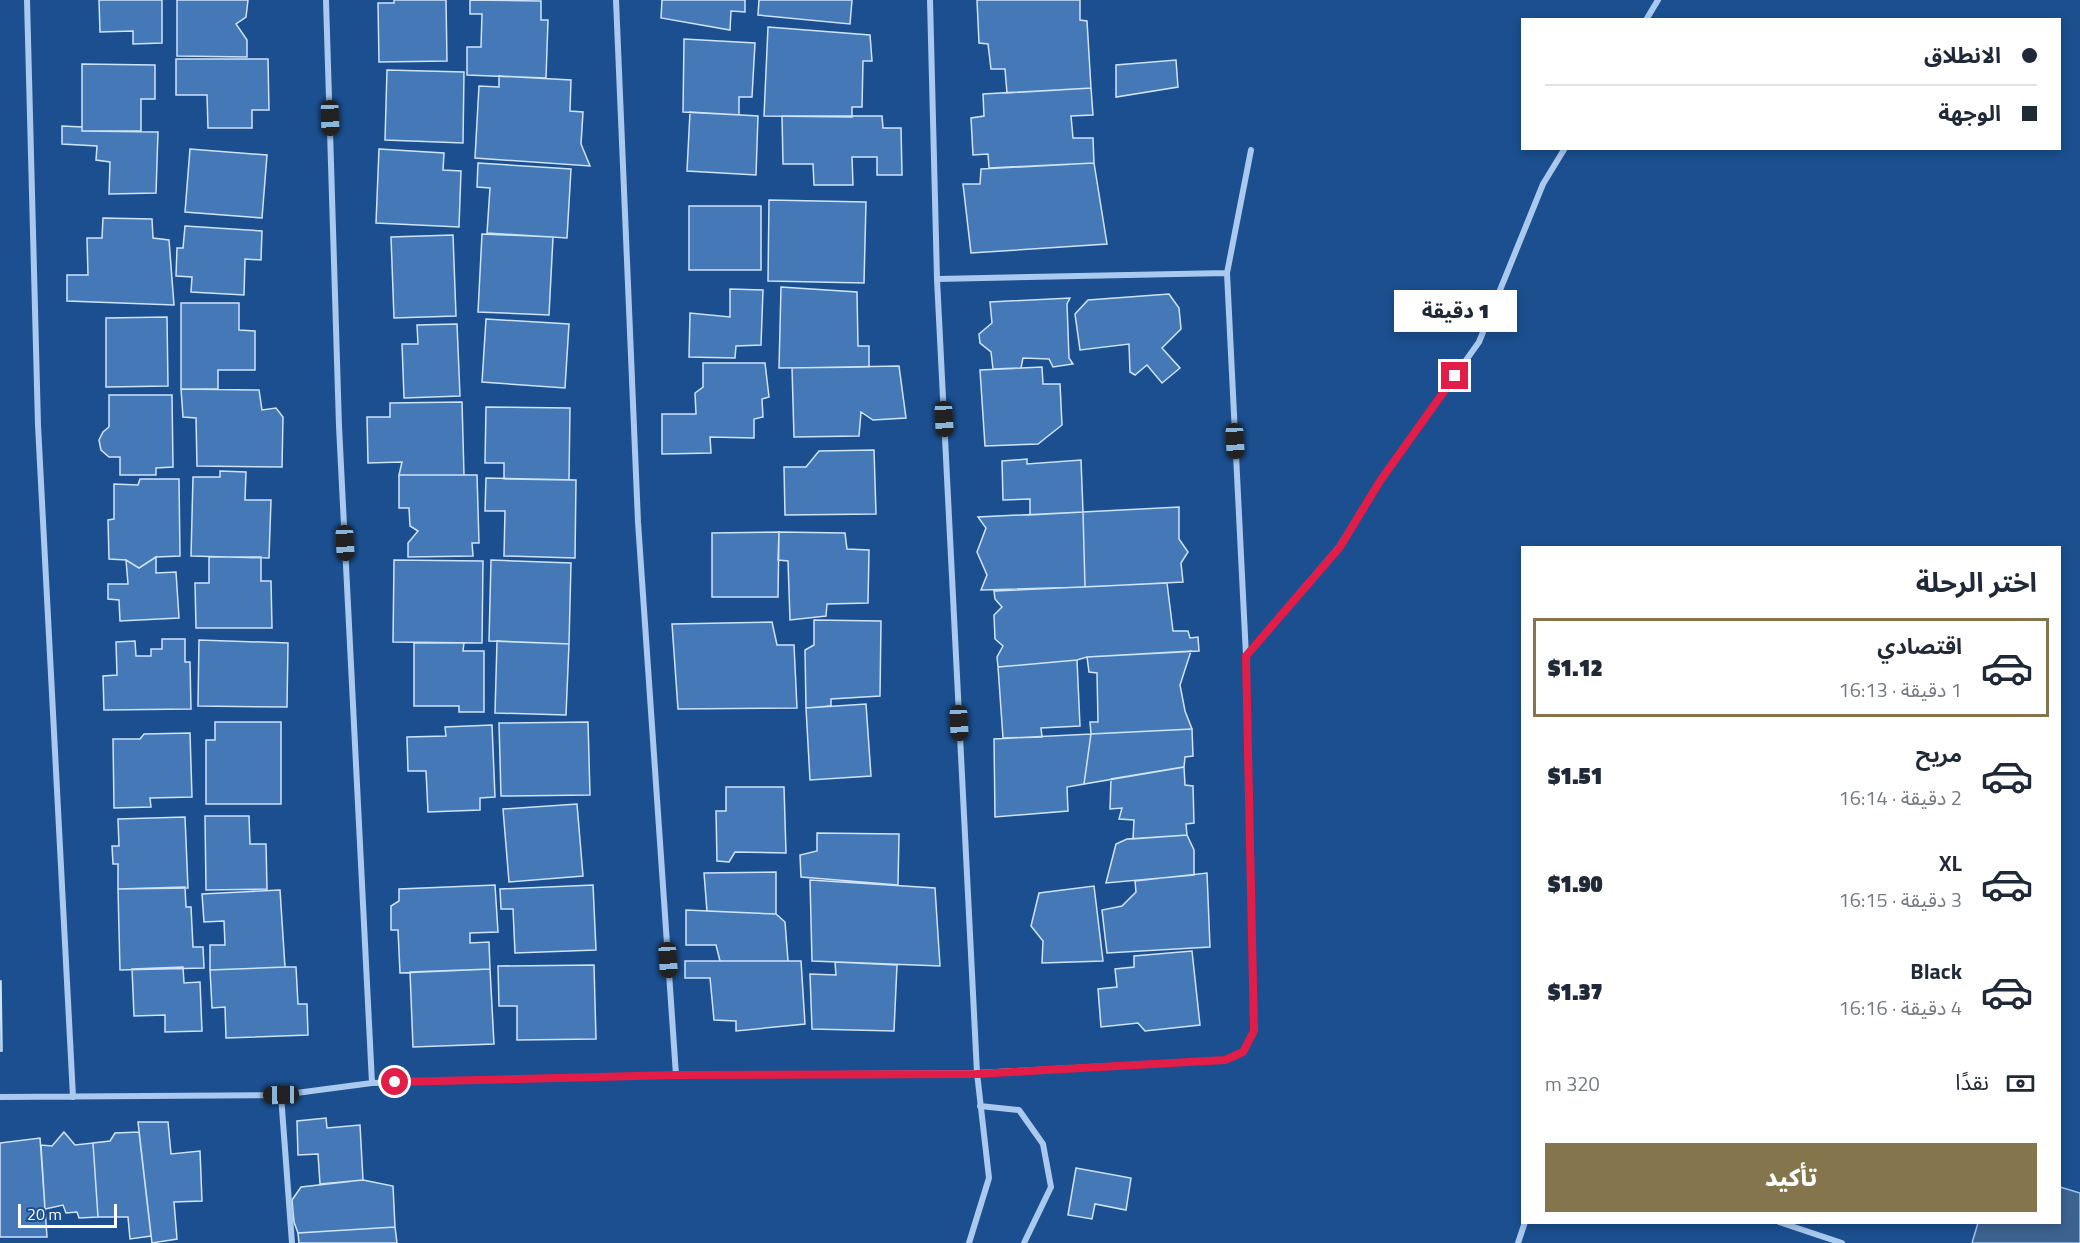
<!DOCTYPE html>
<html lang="ar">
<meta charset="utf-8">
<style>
:root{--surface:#fff;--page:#f6f6f7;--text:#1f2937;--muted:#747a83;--line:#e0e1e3;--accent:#84754c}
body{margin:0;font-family:"Titillium Web","Noto Sans Arabic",sans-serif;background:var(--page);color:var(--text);direction:rtl;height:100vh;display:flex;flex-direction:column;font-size:22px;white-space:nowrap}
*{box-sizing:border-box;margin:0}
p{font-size:20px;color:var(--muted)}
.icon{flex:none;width:33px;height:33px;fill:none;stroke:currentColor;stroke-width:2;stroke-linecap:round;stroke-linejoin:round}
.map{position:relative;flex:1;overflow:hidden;direction:ltr}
.side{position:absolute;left:1521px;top:546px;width:540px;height:678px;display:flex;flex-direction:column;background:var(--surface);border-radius:0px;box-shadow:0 3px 9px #0003;direction:rtl}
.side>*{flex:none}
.banner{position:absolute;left:1521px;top:18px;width:540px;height:132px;border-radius:0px;box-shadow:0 3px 9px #0003;direction:rtl;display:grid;align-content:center;height:132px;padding:0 24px;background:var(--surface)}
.scale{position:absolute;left:18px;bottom:15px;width:99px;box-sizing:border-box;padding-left:6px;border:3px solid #fff;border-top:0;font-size:16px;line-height:21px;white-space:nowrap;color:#fff;-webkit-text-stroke:4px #1b4f8f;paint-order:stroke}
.end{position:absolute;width:27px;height:27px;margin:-14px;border:8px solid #e11d48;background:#fff;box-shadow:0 0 0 3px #fff}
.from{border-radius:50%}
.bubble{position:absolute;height:42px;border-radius:0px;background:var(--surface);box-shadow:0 3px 9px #0003;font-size:20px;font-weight:800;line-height:42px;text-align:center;direction:rtl}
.car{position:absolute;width:18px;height:36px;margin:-18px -9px;border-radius:8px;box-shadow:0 0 4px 2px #0007;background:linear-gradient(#222 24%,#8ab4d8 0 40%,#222 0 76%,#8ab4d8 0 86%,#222 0)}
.banner b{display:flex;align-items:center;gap:21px;height:57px;font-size:22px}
.banner b+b{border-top:2px solid var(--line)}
.banner i{width:15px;height:15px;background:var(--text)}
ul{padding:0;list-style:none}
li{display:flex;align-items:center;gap:18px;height:99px;margin:0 12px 9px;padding:0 12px;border:3px solid transparent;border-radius:0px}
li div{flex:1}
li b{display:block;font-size:22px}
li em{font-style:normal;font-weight:800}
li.selected{border-color:var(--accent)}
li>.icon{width:54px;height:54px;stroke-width:1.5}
h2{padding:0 24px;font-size:27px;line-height:72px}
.pay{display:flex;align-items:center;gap:15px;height:66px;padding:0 24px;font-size:22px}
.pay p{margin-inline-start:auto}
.cta{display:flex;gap:12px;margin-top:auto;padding:12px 24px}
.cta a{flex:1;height:69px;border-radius:0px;background:var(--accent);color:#fff;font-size:24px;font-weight:800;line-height:69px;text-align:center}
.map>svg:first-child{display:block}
.water{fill:#3c6290;stroke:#9cc4f0;stroke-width:1.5}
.building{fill:#4478b7;stroke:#cfe3fa;stroke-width:1.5}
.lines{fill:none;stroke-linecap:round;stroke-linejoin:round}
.minor{stroke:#a9c9ee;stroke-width:6}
.route{stroke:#e11d48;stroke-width:8}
</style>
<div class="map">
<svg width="2080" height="1243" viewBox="0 0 2080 1243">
<rect width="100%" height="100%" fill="#1b4f8f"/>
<path class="water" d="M 2060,1187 L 2080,1193 L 2080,1243 L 1972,1243 L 1978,1223 L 2060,1222 Z"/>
<path class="building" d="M 99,0 L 162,0 L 162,43 L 133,44 L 133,31 L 100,32 Z
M 177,0 L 248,0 L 246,17 L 236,24 L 247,40 L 247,57 L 177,56 Z
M 394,0 L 446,0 L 447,61 L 379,62 L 378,3 L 394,3 Z
M 470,0 L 541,1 L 541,20 L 548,20 L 546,78 L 467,75 L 467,47 L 481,47 L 482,14 L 470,14 Z
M 662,0 L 745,0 L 745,12 L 731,11 L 730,30 L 661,18 Z
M 759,0 L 852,0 L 850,24 L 758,15 Z
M 977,0 L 1080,0 L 1080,20 L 1087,21 L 1091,88 L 1007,93 L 1005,69 L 991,69 L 988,44 L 979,43 Z
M 768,27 L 870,35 L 872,61 L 863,61 L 862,107 L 852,107 L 852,117 L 764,116 Z
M 684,39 L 755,43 L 752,97 L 739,97 L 739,115 L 683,112 Z
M 176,59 L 268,59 L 269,110 L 252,110 L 252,128 L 208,128 L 207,95 L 176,95 Z
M 1176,60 L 1178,87 L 1116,97 L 1116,65 Z
M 82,64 L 155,65 L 155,99 L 141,99 L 141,131 L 82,131 Z
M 387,70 L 464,72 L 463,143 L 385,140 Z
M 499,76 L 571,80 L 570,111 L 583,112 L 581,144 L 590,166 L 475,158 L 479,86 L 499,87 Z
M 1091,88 L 1093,115 L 1071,116 L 1073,138 L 1093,138 L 1094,163 L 989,168 L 988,154 L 973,155 L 971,118 L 984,116 L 983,94 Z
M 690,112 L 758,116 L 756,175 L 687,171 Z
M 782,116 L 882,116 L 883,128 L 901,128 L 902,175 L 877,175 L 877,157 L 852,157 L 853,185 L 814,185 L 813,164 L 783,164 Z
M 62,126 L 82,127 L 82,131 L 158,132 L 156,193 L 109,194 L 110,162 L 96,160 L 97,146 L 62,144 Z
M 190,149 L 267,155 L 262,218 L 185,212 Z
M 379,149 L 444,153 L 443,170 L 461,171 L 459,227 L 376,223 Z
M 478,163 L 571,169 L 567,238 L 487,233 L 490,188 L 477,187 Z
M 1094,163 L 1107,244 L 971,253 L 963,184 L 980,184 L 981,169 Z
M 769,200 L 866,202 L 864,283 L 768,281 Z
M 689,206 L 761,206 L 761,270 L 689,270 Z
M 103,218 L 152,219 L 153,238 L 169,240 L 174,305 L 67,301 L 67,275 L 88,275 L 87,238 L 102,238 Z
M 185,226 L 262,231 L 261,260 L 245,259 L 244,295 L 191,292 L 192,277 L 176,276 L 177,248 L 183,248 Z
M 482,234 L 553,237 L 549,315 L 478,312 Z
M 453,235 L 456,316 L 394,318 L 391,237 Z
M 781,287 L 857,292 L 858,346 L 869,346 L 869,367 L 779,368 Z
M 730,289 L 763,290 L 761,345 L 736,346 L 735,358 L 689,357 L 690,313 L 730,317 Z
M 1169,294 L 1179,308 L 1181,329 L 1162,348 L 1180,368 L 1162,383 L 1147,365 L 1135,375 L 1130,372 L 1129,344 L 1080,350 L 1075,314 L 1088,300 Z
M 1070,298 L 1067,304 L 1069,358 L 1073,364 L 1053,367 L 1049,359 L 1023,358 L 1021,368 L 993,369 L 991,352 L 980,343 L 979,334 L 992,323 L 990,302 Z
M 181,303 L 239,303 L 239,330 L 255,331 L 255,370 L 218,370 L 218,389 L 181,389 Z
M 167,317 L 168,386 L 106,387 L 106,318 Z
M 486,319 L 569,324 L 565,388 L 482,382 Z
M 457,324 L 460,396 L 404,398 L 402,344 L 418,344 L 417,325 Z
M 703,363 L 765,363 L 769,397 L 762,399 L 763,417 L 754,419 L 754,438 L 710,437 L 711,453 L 662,454 L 662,414 L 696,414 L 695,393 L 703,387 Z
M 899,366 L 906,418 L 873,420 L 861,412 L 859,436 L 794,437 L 792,368 Z
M 1042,367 L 1043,384 L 1060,384 L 1062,425 L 1038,444 L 985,446 L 980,370 Z
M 181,389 L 259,390 L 262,410 L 276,408 L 283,417 L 282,467 L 197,466 L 196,418 L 183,417 Z
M 109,395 L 172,395 L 173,467 L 156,468 L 156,475 L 120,475 L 120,457 L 109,457 L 101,450 L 99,440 L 103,432 L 109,427 Z
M 462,402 L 464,475 L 399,475 L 402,462 L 368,463 L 367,417 L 390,417 L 390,403 Z
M 486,407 L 570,408 L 569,480 L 504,479 L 504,463 L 485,463 Z
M 874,450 L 876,514 L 785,515 L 784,467 L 806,467 L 819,451 Z
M 1027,459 L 1027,464 L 1081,460 L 1083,512 L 1030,515 L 1030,499 L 1003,500 L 1002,461 Z
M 220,471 L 246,472 L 245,500 L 271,500 L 269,558 L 191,556 L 193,477 L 220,477 Z
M 399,475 L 477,475 L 479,543 L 472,543 L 473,556 L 408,557 L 408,543 L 418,531 L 410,526 L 409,508 L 399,508 Z
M 486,478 L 576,480 L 575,558 L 504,556 L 505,511 L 485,511 Z
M 140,479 L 179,479 L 180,556 L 156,557 L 139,568 L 126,560 L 109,559 L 108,520 L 114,519 L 114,484 L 138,485 Z
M 1179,507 L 1179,539 L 1188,552 L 1181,563 L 1183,582 L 1085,587 L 1083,512 Z
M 1083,512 L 1085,587 L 981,590 L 987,575 L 977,552 L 986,528 L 978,517 Z
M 779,532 L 778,597 L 712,597 L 712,533 Z
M 779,532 L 845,533 L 847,549 L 869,550 L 868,603 L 827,604 L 826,616 L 790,620 L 788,561 L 778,560 Z
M 156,557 L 156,573 L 176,572 L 179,618 L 120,621 L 119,600 L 108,599 L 108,584 L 128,584 L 126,560 L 139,568 Z
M 209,557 L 261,557 L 261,581 L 271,581 L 272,628 L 196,628 L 195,583 L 209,583 Z
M 394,560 L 483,561 L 482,643 L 393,642 Z
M 491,560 L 571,563 L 569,644 L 489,641 Z
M 1167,583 L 1173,631 L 1188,631 L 1190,638 L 1198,637 L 1199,651 L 1087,657 L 1077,660 L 998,667 L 997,657 L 1003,646 L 995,639 L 994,615 L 1002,607 L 995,599 L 994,591 Z
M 814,620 L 881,621 L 880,696 L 831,699 L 831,706 L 806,708 L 805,650 L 814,645 Z
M 772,622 L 777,645 L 794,645 L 797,708 L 678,709 L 672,624 Z
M 162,639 L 185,639 L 185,662 L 190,662 L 191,709 L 104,710 L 103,676 L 117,675 L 116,642 L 135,641 L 136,656 L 151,656 L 151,649 L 162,649 Z
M 199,640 L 288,643 L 287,707 L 198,706 Z
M 497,641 L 569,644 L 566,715 L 495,713 Z
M 414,643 L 464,643 L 463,651 L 484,651 L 484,712 L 459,712 L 459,706 L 414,706 Z
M 1191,651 L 1180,685 L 1185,711 L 1192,729 L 1091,734 L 1090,722 L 1098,722 L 1097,673 L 1089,672 L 1087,657 Z
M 1077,660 L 1080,726 L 1041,728 L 1042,737 L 1003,738 L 998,667 Z
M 866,704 L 871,776 L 810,780 L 806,708 Z
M 215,722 L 281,722 L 281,804 L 206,804 L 206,740 L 215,740 Z
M 588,722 L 590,795 L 501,796 L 499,723 Z
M 492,725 L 495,797 L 480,798 L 480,810 L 428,812 L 426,771 L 408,771 L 407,737 L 446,736 L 445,727 Z
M 1192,729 L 1193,756 L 1185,757 L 1184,767 L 1084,784 L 1091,734 Z
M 190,733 L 192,797 L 150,798 L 151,807 L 114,808 L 113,739 L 140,739 L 144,734 Z
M 1091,734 L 1084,784 L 1067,787 L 1068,811 L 995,817 L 994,739 Z
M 1184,767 L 1185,785 L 1193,786 L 1194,823 L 1186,824 L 1187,835 L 1133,839 L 1134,820 L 1119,819 L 1122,808 L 1110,809 L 1111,779 Z
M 726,787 L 784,787 L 786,853 L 735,852 L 729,862 L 717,861 L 716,811 L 726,811 Z
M 577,804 L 583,876 L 509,882 L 503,809 Z
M 205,816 L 249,816 L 250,844 L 266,844 L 267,889 L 206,890 Z
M 185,817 L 188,888 L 118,889 L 118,864 L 113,864 L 112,846 L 119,846 L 118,819 Z
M 817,833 L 899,834 L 898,885 L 801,877 L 800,855 L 817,851 Z
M 1187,835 L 1194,850 L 1194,875 L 1106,883 L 1116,844 L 1127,839 Z
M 776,872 L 776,914 L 707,911 L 704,873 Z
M 1207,873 L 1210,947 L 1107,953 L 1102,910 L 1122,906 L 1136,892 L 1135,881 Z
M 810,880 L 935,888 L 940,966 L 812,961 Z
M 495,885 L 498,932 L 470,933 L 470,943 L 489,942 L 490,969 L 400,973 L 398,930 L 391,930 L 391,906 L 399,901 L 399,889 Z
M 593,885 L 596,950 L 515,953 L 513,909 L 501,909 L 500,889 Z
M 1094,886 L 1103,961 L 1042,963 L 1043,941 L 1031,926 L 1039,893 Z
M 185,887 L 186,907 L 191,907 L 193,947 L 203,947 L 204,968 L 120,970 L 118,889 Z
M 280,890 L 285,967 L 210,970 L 210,945 L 225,945 L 224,921 L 204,922 L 202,894 Z
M 686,910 L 776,914 L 785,922 L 788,961 L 720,961 L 716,945 L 686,945 Z
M 1192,951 L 1200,1025 L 1145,1031 L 1138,1023 L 1101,1027 L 1098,989 L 1117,987 L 1115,969 L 1134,967 L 1134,956 Z
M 685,961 L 801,961 L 805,1024 L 736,1031 L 736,1021 L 714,1020 L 710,978 L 685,978 Z
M 835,962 L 897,965 L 894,1031 L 812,1029 L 810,974 L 836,975 Z
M 594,965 L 596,1039 L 517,1040 L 517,1006 L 499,1006 L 498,966 Z
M 183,967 L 184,983 L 200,982 L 202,1031 L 165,1032 L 165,1015 L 134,1016 L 132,969 Z
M 285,967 L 296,967 L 298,1004 L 307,1004 L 308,1035 L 226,1038 L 225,1007 L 212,1008 L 210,970 Z
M 490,969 L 494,1044 L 413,1047 L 410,972 Z
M 0,981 L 1,981 L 2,1051 L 0,1051 Z
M 326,1118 L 327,1128 L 360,1125 L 363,1180 L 320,1184 L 318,1154 L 298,1155 L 297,1121 Z
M 138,1122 L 168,1122 L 171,1154 L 200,1151 L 202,1201 L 174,1202 L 177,1239 L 152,1243 Z
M 64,1132 L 75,1145 L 93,1143 L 98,1217 L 79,1218 L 77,1212 L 66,1213 L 63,1205 L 45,1209 L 41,1145 L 52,1146 Z
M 139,1132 L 151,1236 L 130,1239 L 128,1217 L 98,1217 L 93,1143 L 110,1141 L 115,1133 Z
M 40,1138 L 47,1237 L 0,1237 L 0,1143 Z
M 1076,1168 L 1131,1178 L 1126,1210 L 1095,1204 L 1092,1219 L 1068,1215 Z
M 363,1180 L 393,1186 L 395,1227 L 298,1233 L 294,1222 L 292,1200 L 301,1187 Z
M 395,1227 L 397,1243 L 299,1243 L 298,1233 Z"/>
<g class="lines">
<path class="minor" d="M 27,0 L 38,425 L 73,1097
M 326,0 L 339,426 L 372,1083
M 616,0 L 638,522 L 676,1075
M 930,0 L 937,279 L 977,1073 L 989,1178 L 969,1243
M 1646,20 L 1658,0
M 937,279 L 1227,273
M 1246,656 L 1339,547 L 1380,481 L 1479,342 L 1543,184 L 1565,148
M 281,1095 L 292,1243
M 0,1097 L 281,1095 L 372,1083 L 676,1075 L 977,1073 L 1225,1060 L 1243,1052 L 1254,1031 L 1246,656 L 1227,273 L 1251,150
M 980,1106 L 1019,1110 L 1043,1144 L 1051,1187 L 1024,1243
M 1779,1222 L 1842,1243
M 1518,1243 L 1525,1222"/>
</g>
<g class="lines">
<path class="route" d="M 395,1082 L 676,1075 L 977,1074 L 1225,1060 L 1243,1052 L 1254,1031 L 1246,656 L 1340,547 L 1380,481 L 1455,376"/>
</g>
</svg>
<div class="scale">20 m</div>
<i class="end from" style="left:395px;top:1082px"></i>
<i class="end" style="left:1455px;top:376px"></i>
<div class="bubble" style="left:1394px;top:290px;width:123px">1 دقيقة</div>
<i class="car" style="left:330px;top:118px;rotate:178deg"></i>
<i class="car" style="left:944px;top:419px;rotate:177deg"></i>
<i class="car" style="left:1235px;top:441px;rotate:177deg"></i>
<i class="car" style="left:345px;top:543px;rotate:177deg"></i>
<i class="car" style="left:959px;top:723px;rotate:177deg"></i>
<i class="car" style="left:668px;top:960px;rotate:176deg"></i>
<i class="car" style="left:281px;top:1095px;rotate:269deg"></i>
<div class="banner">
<b><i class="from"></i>الانطلاق</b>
<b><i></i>الوجهة</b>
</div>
<section class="side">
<h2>اختر الرحلة</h2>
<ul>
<li class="selected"><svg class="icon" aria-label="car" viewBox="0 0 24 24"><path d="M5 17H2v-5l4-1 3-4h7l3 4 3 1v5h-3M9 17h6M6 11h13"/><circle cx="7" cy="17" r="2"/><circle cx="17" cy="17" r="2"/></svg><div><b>اقتصادي</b><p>1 دقيقة · 16:13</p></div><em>$1.12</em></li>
<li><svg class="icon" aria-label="car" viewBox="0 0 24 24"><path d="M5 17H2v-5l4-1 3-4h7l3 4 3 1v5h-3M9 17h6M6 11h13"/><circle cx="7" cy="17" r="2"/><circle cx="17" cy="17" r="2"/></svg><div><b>مريح</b><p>2 دقيقة · 16:14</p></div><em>$1.51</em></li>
<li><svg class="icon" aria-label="car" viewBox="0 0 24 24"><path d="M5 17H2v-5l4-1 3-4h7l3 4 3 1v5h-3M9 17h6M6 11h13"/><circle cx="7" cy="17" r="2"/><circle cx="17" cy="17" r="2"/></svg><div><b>XL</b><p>3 دقيقة · 16:15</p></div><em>$1.90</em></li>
<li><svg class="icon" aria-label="car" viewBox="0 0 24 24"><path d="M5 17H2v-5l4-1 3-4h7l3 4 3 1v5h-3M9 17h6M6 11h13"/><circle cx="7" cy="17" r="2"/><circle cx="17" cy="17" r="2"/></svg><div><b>Black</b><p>4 دقيقة · 16:16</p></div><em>$1.37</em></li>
</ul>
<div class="pay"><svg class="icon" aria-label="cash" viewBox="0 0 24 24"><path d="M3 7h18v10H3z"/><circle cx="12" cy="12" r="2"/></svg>نقدًا<p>320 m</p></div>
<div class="cta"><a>تأكيد</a></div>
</section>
</div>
